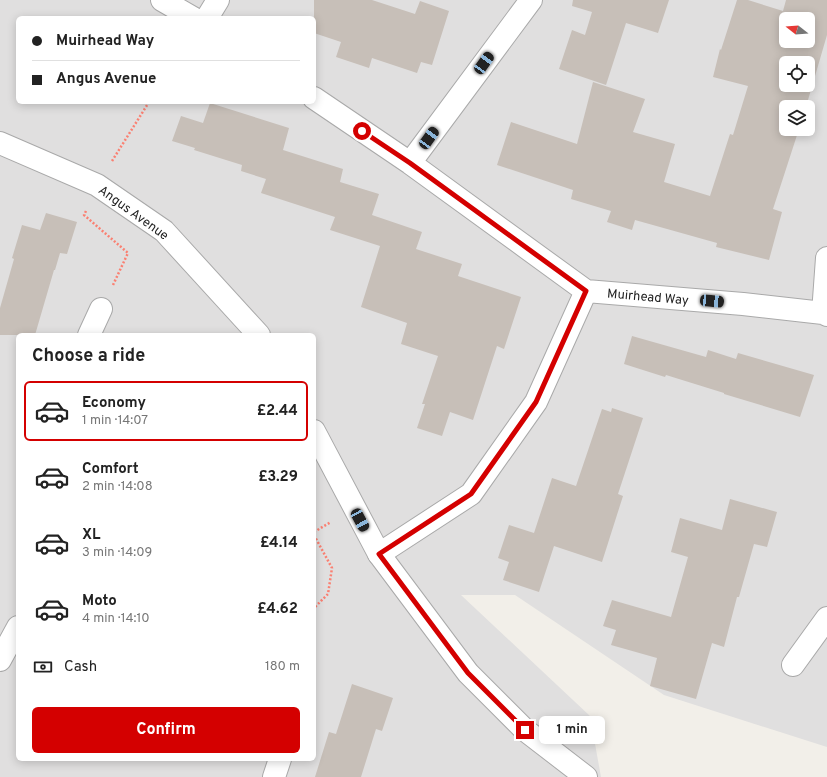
<!DOCTYPE html>
<meta charset="utf-8">
<style>
:root{--surface:#fff;--page:#f2f2f2;--text:#222;--muted:#767676;--line:#e0e0e0;--accent:#d40000}
body{margin:0;font-family:Overpass,sans-serif;background:var(--page);color:var(--text);height:100vh;display:flex;flex-direction:column;font-size:15px;white-space:nowrap}
*{box-sizing:border-box;margin:0}
p{font-size:13px;color:var(--muted)}
.icon{flex:none;width:22px;height:22px;fill:none;stroke:currentColor;stroke-width:2;stroke-linecap:round;stroke-linejoin:round}
.map{position:relative;flex:1;overflow:hidden}
.details{position:absolute;left:16px;top:333px;width:300px;height:428px;display:flex;flex-direction:column;background:var(--surface);border-radius:6px;box-shadow:0 2px 10px #0003}
.details>*{flex:none}
.top-card{position:absolute;left:16px;top:16px;width:300px;height:88px;border-radius:6px;box-shadow:0 2px 10px #0003;display:grid;align-content:center;height:88px;padding:0 16px;background:var(--surface)}
.needle{width:26px;rotate:287deg}
.buttons{position:absolute;left:779px;top:12px;display:grid;gap:8px}
.buttons a{display:grid;place-items:center;width:36px;height:36px;border-radius:6px;background:var(--surface);box-shadow:0 2px 10px #0003;font-size:20px}
.end{position:absolute;width:18px;height:18px;margin:-9px;border:5px solid #d40000;background:#fff;box-shadow:0 0 0 2px #fff}
.from{border-radius:50%}
.bubble{position:absolute;height:28px;border-radius:6px;background:var(--surface);box-shadow:0 2px 10px #0003;font-size:13px;font-weight:700;line-height:28px;text-align:center}
.car{position:absolute;width:12px;height:24px;margin:-12px -6px;border-radius:5px;box-shadow:0 0 3px 1px #0007;background:linear-gradient(#222 24%,#8ab4d8 0 40%,#222 0 76%,#8ab4d8 0 86%,#222 0)}
.top-card b{display:flex;align-items:center;gap:14px;height:38px;font-size:15px}
.top-card b+b{border-top:1px solid var(--line)}
.top-card i{width:10px;height:10px;background:var(--text)}
ul{padding:0;list-style:none}
li{display:flex;align-items:center;gap:12px;height:60px;margin:0 8px 6px;padding:0 8px;border:2px solid transparent;border-radius:6px}
li div{flex:1}
li b{display:block;font-size:15px}
li em{font-style:normal;font-weight:700}
li.current{border-color:var(--accent)}
li>.icon{width:36px;height:36px;stroke-width:1.5}
h2{padding:0 16px;font-size:18px;line-height:48px}
.pay{display:flex;align-items:center;gap:10px;height:44px;padding:0 16px;font-size:15px}
.pay p{margin-inline-start:auto}
.action{display:flex;gap:8px;margin-top:auto;padding:8px 16px}
.action a{flex:1;height:46px;border-radius:6px;background:var(--accent);color:#fff;font-size:16px;font-weight:700;line-height:46px;text-align:center}
.map>svg:first-child{display:block}
.residential{fill:#e0dfdf;fill-rule:evenodd}
.building{fill:#c7bfb8;fill-rule:evenodd}
.lines{fill:none;stroke-linecap:round;stroke-linejoin:round}
.minor-casing{stroke:#a9a9a9;stroke-width:24}
.tertiary-casing{stroke:#a9a9a9;stroke-width:24}
.path{stroke:#fa8072;stroke-width:2.5;stroke-dasharray:2 2;stroke-linecap:butt}
.minor{stroke:#fff;stroke-width:22}
.tertiary{stroke:#fff;stroke-width:22}
.route{stroke:#d40000;stroke-width:5}
.labels{text-anchor:middle;stroke-width:4;stroke-linejoin:round;paint-order:stroke}
.street-label{font-size:13px;fill:#222;stroke:#fff}
</style>
<div class="map">
<svg width="827" height="777" viewBox="0 0 827 777">
<rect width="100%" height="100%" fill="#f2efe9"/>
<path class="residential" d="M 0,0 L 827,0 L 827,747 L 664,695 L 515,595 L 461,595 L 590,716 L 601,777 L 0,777 ZM 18,18 L 314,18 L 314,102 L 18,102 ZM 786,19 L 808,19 L 808,41 L 786,41 ZM 786,63 L 808,63 L 808,85 L 786,85 ZM 786,107 L 808,107 L 808,129 L 786,129 ZM 18,335 L 314,335 L 314,759 L 18,759 Z"/>
<path class="building" d="M 314,0 L 372,0 L 415,14 L 420,1 L 449,11 L 432,65 L 421,62 L 417,73 L 372,58 L 369,68 L 336,57 L 341,42 L 314,33 Z
M 573,0 L 669,0 L 658,33 L 626,23 L 606,85 L 559,69 L 572,30 L 585,35 L 592,12 L 572,6 Z
M 737,0 L 748,0 L 783,11 L 786,0 L 827,0 L 827,35 L 806,107 L 786,107 L 786,129 L 799,129 L 773,209 L 782,212 L 769,260 L 716,247 L 717,243 L 635,220 L 632,230 L 607,222 L 611,211 L 571,199 L 573,190 L 497,165 L 511,122 L 577,144 L 593,82 L 645,99 L 633,132 L 675,144 L 664,182 L 710,196 L 730,134 L 733,135 L 748,86 L 713,77 L 720,49 L 721,50 ZM 786,19 L 808,19 L 808,41 L 786,41 ZM 786,63 L 808,63 L 808,85 L 786,85 Z
M 210,103 L 289,128 L 283,150 L 343,169 L 340,182 L 379,194 L 372,215 L 422,232 L 416,249 L 462,264 L 458,276 L 521,297 L 504,349 L 497,346 L 473,420 L 450,412 L 442,436 L 417,428 L 425,404 L 422,404 L 438,356 L 401,344 L 407,323 L 361,307 L 380,246 L 330,230 L 335,217 L 261,193 L 266,179 L 241,171 L 242,165 L 194,150 L 195,148 L 172,141 L 181,116 L 203,123 Z
M 46,213 L 77,222 L 67,254 L 60,253 L 55,270 L 54,270 L 35,335 L 0,335 L 0,308 L 14,259 L 12,258 L 22,225 L 40,230 Z
M 632,336 L 706,357 L 708,350 L 736,359 L 738,353 L 814,375 L 800,417 L 724,394 L 724,393 L 666,375 L 665,377 L 624,364 Z
M 612,408 L 643,418 L 618,494 L 623,496 L 602,562 L 554,546 L 539,592 L 503,580 L 509,562 L 498,558 L 509,525 L 534,533 L 552,478 L 576,486 L 602,409 L 611,412 Z
M 730,499 L 777,512 L 767,547 L 754,544 L 739,597 L 737,597 L 724,647 L 712,643 L 696,699 L 650,686 L 657,658 L 611,645 L 616,630 L 603,626 L 612,600 L 671,617 L 688,557 L 671,552 L 680,518 L 722,530 Z
M 352,684 L 393,698 L 382,731 L 376,729 L 361,777 L 315,777 L 329,732 L 336,734 Z"/>
<g class="lines">
<g class="minor-casing">
<path id="minor" d="M 162,0 L 193,18
M 207,18 L 218,0
M 314,98 L 410,163 L 586,291 L 743,304 L 823,313 L 827,315
M 410,163 L 531,0
M 823,313 L 827,258
M 89,335 L 101,309
M 379,554 L 471,494 L 536,402 L 586,291
M 0,660 L 18,627
M 793,665 L 827,618
M 274,777 L 280,759"/>
</g>
<g class="tertiary-casing">
<path id="tertiary" d="M 0,143 L 97,185 L 164,231 L 259,335
M 314,431 L 379,554 L 468,673 L 525,730 L 586,777"/>
</g>
<path class="path" d="M 112,161 L 149,102
M 86,211 L 84,215 L 128,253 L 113,285
M 314,532 L 331,522
M 314,535 L 332,568 L 328,594 L 314,608"/>
<use href="#minor" class="minor"/>
<use href="#tertiary" class="tertiary"/>
</g>
<g class="lines">
<path class="route" d="M 362,131 L 410,163 L 586,291 L 536,402 L 471,494 L 379,554 L 468,673 L 525,730"/>
</g>
<g class="labels">
<g class="street-label">
<text transform="translate(134 212) rotate(36)" y="5">Angus Avenue</text>
<text transform="translate(648 296) rotate(5)" y="5">Muirhead Way</text>
</g>
</g>
</svg>
<div class="buttons">
<a><svg class="needle" viewBox="-14 -14 28 28"><path d="M0-13l5 13h-10z" fill="#e53935"/><path d="M0 13l5-13h-10z" fill="#767676"/></svg></a>
<a><svg class="icon" aria-label="locate" viewBox="0 0 24 24"><circle cx="12" cy="12" r="6"/><path d="M12 2v4M12 18v4M2 12h4M18 12h4"/></svg></a>
<a><svg class="icon" aria-label="layers" viewBox="0 0 24 24"><path d="M12 4l9 5-9 5-9-5zM3 14l9 5 9-5"/></svg></a>
</div>
<i class="end from" style="left:362px;top:131px"></i>
<i class="end" style="left:525px;top:730px"></i>
<div class="bubble" style="left:539px;top:716px;width:66px">1 min</div>
<i class="car" style="left:484px;top:63px;rotate:36deg"></i>
<i class="car" style="left:429px;top:138px;rotate:36deg"></i>
<i class="car" style="left:712px;top:301px;rotate:95deg"></i>
<i class="car" style="left:360px;top:520px;rotate:152deg"></i>
<div class="top-card">
<b><i class="from"></i>Muirhead Way</b>
<b><i></i>Angus Avenue</b>
</div>
<section class="details">
<h2>Choose a ride</h2>
<ul>
<li class="current"><svg class="icon" aria-label="car" viewBox="0 0 24 24"><path d="M5 17H2v-5l4-1 3-4h7l3 4 3 1v5h-3M9 17h6M6 11h13"/><circle cx="7" cy="17" r="2"/><circle cx="17" cy="17" r="2"/></svg><div><b>Economy</b><p>1 min · 14:07</p></div><em>£2.44</em></li>
<li><svg class="icon" aria-label="car" viewBox="0 0 24 24"><path d="M5 17H2v-5l4-1 3-4h7l3 4 3 1v5h-3M9 17h6M6 11h13"/><circle cx="7" cy="17" r="2"/><circle cx="17" cy="17" r="2"/></svg><div><b>Comfort</b><p>2 min · 14:08</p></div><em>£3.29</em></li>
<li><svg class="icon" aria-label="car" viewBox="0 0 24 24"><path d="M5 17H2v-5l4-1 3-4h7l3 4 3 1v5h-3M9 17h6M6 11h13"/><circle cx="7" cy="17" r="2"/><circle cx="17" cy="17" r="2"/></svg><div><b>XL</b><p>3 min · 14:09</p></div><em>£4.14</em></li>
<li><svg class="icon" aria-label="car" viewBox="0 0 24 24"><path d="M5 17H2v-5l4-1 3-4h7l3 4 3 1v5h-3M9 17h6M6 11h13"/><circle cx="7" cy="17" r="2"/><circle cx="17" cy="17" r="2"/></svg><div><b>Moto</b><p>4 min · 14:10</p></div><em>£4.62</em></li>
</ul>
<div class="pay"><svg class="icon" aria-label="cash" viewBox="0 0 24 24"><path d="M3 7h18v10H3z"/><circle cx="12" cy="12" r="2"/></svg>Cash<p>180 m</p></div>
<div class="action"><a>Confirm</a></div>
</section>
</div>
